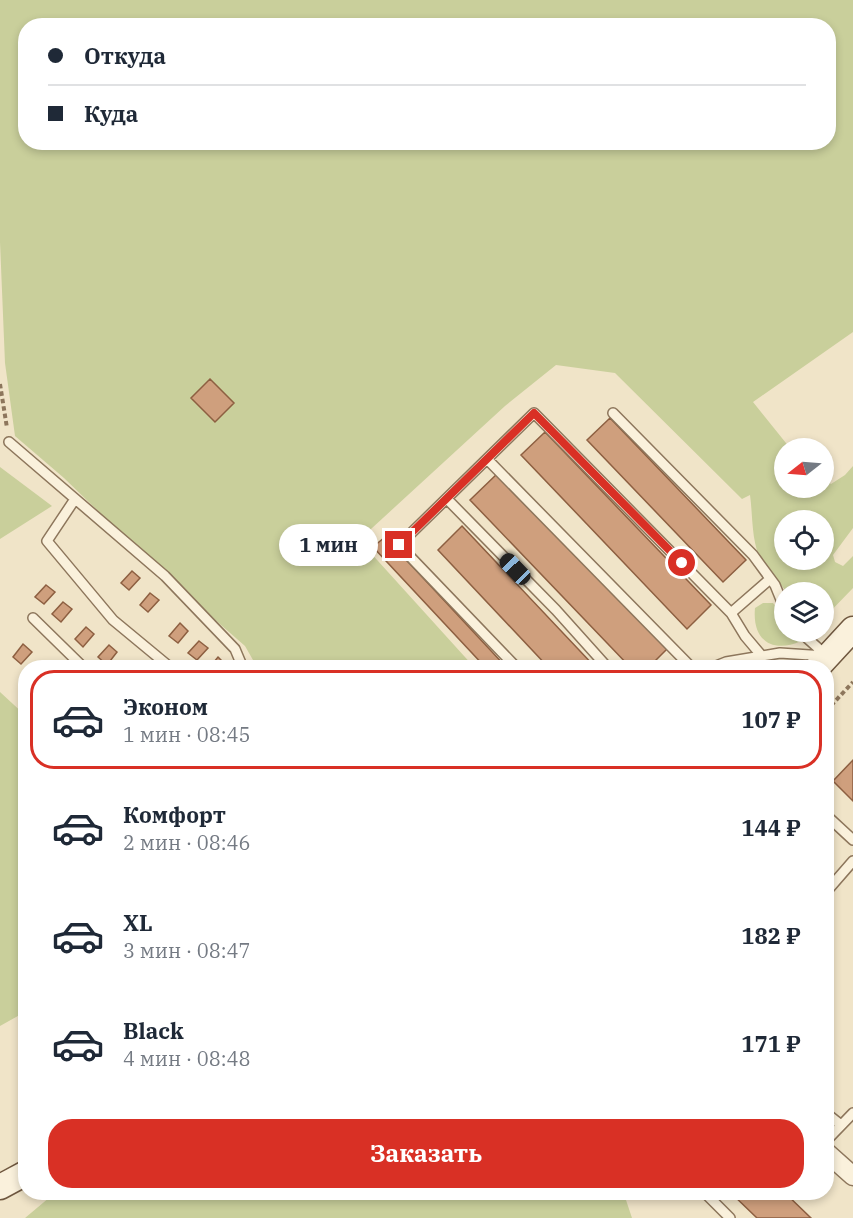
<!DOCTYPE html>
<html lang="ru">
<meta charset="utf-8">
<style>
:root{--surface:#fff;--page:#f6f6f7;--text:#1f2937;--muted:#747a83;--line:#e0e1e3;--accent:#d93025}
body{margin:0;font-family:"IBM Plex Serif",serif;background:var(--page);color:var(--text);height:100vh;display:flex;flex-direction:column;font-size:22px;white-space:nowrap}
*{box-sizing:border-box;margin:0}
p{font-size:20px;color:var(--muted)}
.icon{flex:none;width:33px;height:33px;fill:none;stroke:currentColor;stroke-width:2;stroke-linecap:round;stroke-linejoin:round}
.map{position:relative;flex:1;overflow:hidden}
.drawer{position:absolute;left:18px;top:660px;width:816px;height:540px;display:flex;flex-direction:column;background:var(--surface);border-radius:24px;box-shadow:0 3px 9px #0003}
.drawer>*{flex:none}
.banner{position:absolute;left:18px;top:18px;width:818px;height:132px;border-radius:24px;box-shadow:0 3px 9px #0003;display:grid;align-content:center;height:132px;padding:0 30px;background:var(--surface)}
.needle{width:39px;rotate:253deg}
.buttons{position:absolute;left:774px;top:438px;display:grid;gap:12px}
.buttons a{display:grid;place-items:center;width:60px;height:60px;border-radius:50%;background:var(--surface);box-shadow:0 3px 9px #0003;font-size:30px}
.end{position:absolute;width:27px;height:27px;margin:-14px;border:8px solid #d93025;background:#fff;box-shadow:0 0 0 3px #fff}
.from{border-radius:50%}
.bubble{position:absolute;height:42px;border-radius:21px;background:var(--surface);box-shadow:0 3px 9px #0003;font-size:20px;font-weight:700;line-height:42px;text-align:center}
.car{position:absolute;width:18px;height:36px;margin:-18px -9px;border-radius:8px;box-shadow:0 0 4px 2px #0007;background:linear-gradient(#222 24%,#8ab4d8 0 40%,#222 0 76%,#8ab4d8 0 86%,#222 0)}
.banner b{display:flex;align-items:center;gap:21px;height:57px;font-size:22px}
.banner b+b{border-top:2px solid var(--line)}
.banner i{width:15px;height:15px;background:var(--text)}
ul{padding:10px 0 0;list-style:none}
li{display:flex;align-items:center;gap:18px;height:99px;margin:0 12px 9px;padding:0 18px;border:3px solid transparent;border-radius:24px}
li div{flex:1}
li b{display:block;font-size:22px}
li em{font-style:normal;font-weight:700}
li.current{border-color:var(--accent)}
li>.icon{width:54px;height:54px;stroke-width:1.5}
.cta{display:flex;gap:12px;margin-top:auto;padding:12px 30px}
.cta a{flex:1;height:69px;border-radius:24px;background:var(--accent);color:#fff;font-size:24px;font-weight:700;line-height:69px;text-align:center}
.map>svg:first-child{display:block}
.green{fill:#c9cf9b;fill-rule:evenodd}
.building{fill:#cf9f7d;stroke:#8d5f41;stroke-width:1.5}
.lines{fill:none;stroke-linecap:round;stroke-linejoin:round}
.lane-casing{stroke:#8d765c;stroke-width:12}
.street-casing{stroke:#8d765c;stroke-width:21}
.secondary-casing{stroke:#6f573f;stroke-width:27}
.path{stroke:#8d765c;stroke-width:4;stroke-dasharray:4.5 3;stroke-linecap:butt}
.lane{stroke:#faf1dc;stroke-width:9}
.street{stroke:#faf1dc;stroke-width:18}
.secondary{stroke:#faf1dc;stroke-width:24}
.route{stroke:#d93025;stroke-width:8}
</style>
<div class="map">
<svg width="853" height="1218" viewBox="0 0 853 1218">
<rect width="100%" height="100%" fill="#f0e4c8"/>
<path class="green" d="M 0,0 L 853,0 L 853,332 L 753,402 L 790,448 L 784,448 L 784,488 L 824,488 L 824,479 L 831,484 L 845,475 L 853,466 L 853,528 L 833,555 L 835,562 L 843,566 L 853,556 L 853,588 L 824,618 L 824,592 L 786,592 C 780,581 768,573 762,562 C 751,543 753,516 750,495 L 742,499 L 615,373 L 556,365 L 505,406 L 359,540 L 474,667 L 257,667 L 245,646 L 165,576 L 64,478 L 15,436 L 5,363 L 0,242 ZM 26,26 L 828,26 L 828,142 L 26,142 ZM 784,520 L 824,520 L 824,560 L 784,560 Z
M 0,467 L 52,506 L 0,539 Z
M 763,603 L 773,603 L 784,617 L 784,632 L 795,632 L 801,641 C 772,654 752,640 755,608 Z
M 0,692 L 26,716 L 25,1012 L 0,1026 Z
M 58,1193 L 628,1192 L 626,1200 L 632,1218 L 25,1218 L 50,1197 Z"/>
<path class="building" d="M 210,379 L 234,403 L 215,422 L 191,398 Z
M 610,418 L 746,560 L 723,582 L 587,440 Z
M 545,432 L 711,605 L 687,629 L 521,455 Z
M 499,472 L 668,648 L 648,668 L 631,668 L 470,500 Z
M 462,526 L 596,668 L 549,668 L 438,550 Z
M 385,537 L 507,668 L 486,668 L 373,547 Z
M 132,571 L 140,578 L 129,590 L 121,583 Z
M 46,585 L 55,592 L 44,604 L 35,597 Z
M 150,593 L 159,600 L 148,612 L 140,605 Z
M 63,602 L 72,609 L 61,622 L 52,614 Z
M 180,623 L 188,631 L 178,643 L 169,636 Z
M 86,627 L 94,634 L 83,647 L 75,639 Z
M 199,641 L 208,648 L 197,660 L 188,653 Z
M 23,644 L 32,652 L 21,664 L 13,657 Z
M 109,645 L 117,652 L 107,665 L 98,657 Z
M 218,657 L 226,665 L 224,668 L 209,668 Z
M 853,760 L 853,801 L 833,781 Z
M 730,1192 L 784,1192 L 811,1218 L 757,1218 Z"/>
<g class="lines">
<g class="lane-casing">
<path id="lane" d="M 613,413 L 753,555 L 775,585 L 784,607
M 9,442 L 165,576 L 235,649 L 243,668
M 487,459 L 692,668
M 75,499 L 47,541 L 113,620 L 171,668
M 447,499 L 556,610 L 608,668
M 731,613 L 745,636 L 761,655
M 33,618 L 84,668
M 802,632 L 808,639 L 827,656
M 517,668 L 399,545 L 534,413 L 731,613 L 770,579
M 711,668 L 726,662 L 780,653 L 825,656
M 826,815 L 853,840
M 826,892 L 853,861
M 826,1113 L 841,1125
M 826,1141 L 853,1113
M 704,1192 L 730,1218"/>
</g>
<g class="street-casing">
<path id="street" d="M 826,1152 L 853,1176"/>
</g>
<g class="secondary-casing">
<path id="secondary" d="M 817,668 L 853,629
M 0,1187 L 26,1173"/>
</g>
<path class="path" d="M 0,384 L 7,428
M 826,711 L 853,682"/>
<use href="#lane" class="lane"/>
<use href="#street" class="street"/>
<use href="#secondary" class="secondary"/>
</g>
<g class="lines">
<path class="route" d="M 399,545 L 534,413 L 682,563"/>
</g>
</svg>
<div class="buttons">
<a><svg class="needle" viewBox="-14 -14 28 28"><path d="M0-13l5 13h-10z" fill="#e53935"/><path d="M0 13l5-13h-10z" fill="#747a83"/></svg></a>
<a><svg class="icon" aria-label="locate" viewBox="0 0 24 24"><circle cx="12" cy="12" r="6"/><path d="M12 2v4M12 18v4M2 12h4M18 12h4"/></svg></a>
<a><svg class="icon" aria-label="layers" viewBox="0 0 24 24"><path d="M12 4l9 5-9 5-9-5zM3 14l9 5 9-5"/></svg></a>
</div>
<i class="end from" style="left:682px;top:563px"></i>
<i class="end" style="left:399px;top:545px"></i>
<div class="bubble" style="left:279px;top:524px;width:99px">1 мин</div>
<i class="car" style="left:515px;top:569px;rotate:316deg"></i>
<div class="banner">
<b><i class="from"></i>Откуда</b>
<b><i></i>Куда</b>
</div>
<section class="drawer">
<ul>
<li class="current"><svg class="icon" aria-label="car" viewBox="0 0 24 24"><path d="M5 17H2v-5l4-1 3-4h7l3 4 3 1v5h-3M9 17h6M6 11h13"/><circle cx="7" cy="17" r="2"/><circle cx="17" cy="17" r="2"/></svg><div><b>Эконом</b><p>1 мин · 08:45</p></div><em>107 ₽</em></li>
<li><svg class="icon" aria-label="car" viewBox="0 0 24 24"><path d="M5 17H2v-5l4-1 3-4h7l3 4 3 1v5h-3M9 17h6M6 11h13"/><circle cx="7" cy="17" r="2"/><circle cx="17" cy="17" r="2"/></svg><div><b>Комфорт</b><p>2 мин · 08:46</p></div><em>144 ₽</em></li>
<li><svg class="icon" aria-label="car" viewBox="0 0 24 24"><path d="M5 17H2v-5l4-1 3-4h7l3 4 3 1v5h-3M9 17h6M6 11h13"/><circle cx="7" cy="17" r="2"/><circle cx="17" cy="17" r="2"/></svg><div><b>XL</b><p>3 мин · 08:47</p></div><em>182 ₽</em></li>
<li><svg class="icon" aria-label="car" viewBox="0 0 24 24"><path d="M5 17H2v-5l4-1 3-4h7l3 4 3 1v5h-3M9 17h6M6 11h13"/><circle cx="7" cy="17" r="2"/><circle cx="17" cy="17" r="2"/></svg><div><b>Black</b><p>4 мин · 08:48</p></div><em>171 ₽</em></li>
</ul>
<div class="cta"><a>Заказать</a></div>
</section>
</div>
